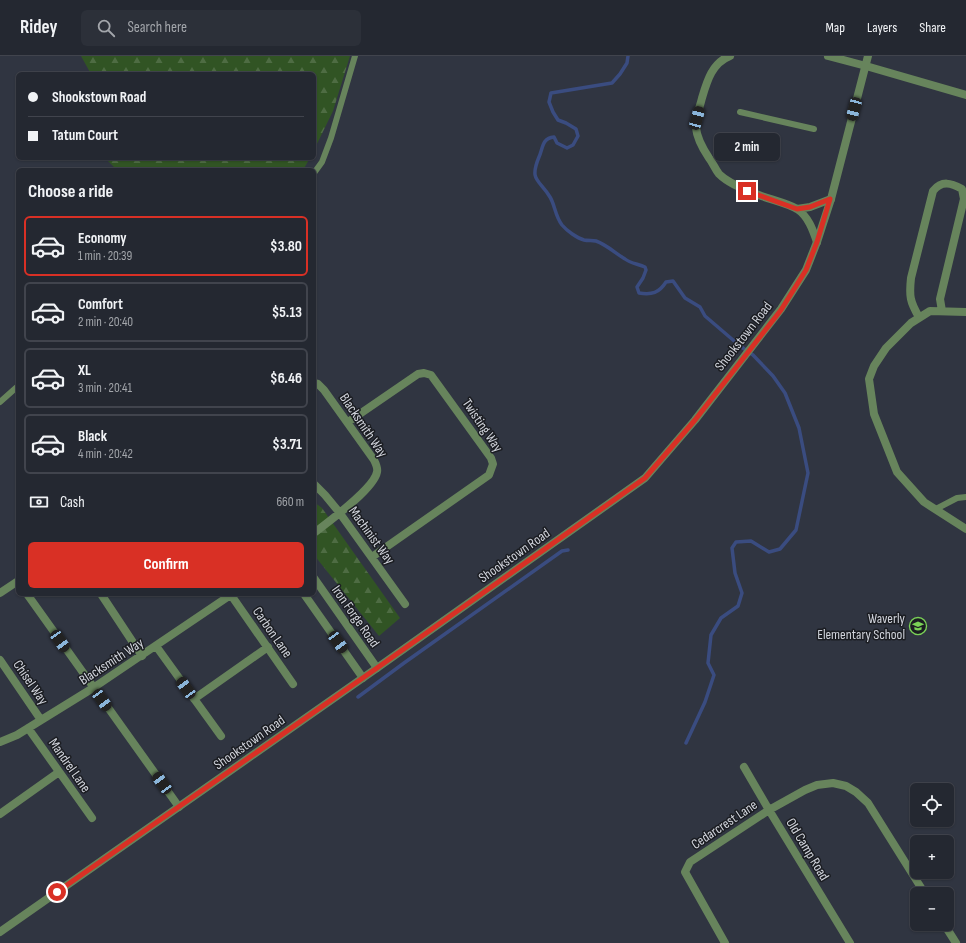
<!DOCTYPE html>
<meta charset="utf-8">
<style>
:root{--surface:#242831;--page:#2c3039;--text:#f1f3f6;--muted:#a3a6ab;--line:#41444d;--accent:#d93025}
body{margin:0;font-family:"Sofia Sans Condensed",sans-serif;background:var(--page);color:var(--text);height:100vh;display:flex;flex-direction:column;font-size:15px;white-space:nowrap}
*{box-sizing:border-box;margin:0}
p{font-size:13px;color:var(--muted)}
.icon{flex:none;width:22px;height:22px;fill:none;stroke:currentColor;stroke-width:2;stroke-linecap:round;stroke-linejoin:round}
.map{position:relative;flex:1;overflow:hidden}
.drawer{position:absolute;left:16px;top:112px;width:300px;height:428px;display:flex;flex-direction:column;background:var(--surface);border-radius:6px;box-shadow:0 1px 3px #0004,0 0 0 1px var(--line)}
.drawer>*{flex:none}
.top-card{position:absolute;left:16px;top:16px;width:300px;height:88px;border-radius:6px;box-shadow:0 1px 3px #0004,0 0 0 1px var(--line);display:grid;align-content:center;height:88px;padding:0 12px;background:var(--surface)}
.tools{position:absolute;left:910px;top:727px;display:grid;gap:8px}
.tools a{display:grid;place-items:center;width:44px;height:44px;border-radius:6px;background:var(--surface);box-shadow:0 1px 3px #0004,0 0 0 1px var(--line);font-size:20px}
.end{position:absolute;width:18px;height:18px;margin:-9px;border:5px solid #d93025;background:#fff;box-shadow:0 0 0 2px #fff}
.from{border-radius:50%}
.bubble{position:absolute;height:28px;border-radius:6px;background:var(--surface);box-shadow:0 1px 3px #0004,0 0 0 1px var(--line);font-size:13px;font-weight:700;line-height:28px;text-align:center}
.car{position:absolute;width:12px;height:24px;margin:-12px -6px;border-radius:5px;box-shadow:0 0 3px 1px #0007;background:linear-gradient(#222 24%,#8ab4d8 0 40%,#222 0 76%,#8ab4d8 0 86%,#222 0)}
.top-card b{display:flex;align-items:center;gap:14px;height:38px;font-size:15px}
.top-card b+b{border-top:1px solid var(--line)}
.top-card i{width:10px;height:10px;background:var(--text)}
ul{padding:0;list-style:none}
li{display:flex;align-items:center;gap:12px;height:60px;margin:0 8px 6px;padding:0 4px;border:2px solid var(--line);border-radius:6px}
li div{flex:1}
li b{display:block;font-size:15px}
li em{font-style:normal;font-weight:700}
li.on{border-color:var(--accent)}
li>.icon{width:36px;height:36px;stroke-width:1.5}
h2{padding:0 12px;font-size:18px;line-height:48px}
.pay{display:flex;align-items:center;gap:10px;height:44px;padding:0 12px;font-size:15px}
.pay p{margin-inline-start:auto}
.button{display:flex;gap:8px;margin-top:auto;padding:8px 12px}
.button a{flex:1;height:46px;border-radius:6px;background:var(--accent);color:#fff;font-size:16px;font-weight:700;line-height:46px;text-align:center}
header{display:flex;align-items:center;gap:24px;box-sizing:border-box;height:56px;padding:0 20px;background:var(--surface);border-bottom:1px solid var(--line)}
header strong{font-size:19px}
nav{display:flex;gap:22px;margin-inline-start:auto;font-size:14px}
.search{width:280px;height:36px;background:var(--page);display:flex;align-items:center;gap:10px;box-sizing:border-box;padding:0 14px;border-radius:6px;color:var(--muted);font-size:15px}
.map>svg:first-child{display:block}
.forest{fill:url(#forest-firs)}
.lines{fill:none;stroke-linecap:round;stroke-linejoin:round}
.stream{stroke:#3a4c80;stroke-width:3.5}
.service{stroke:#67845c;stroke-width:6}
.minor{stroke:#67845c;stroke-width:8}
.tertiary{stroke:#67845c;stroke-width:8}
.route{stroke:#d93025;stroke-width:5}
.labels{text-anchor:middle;stroke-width:3;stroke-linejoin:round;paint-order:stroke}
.street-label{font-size:14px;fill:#d1d4dc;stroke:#1b1d22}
.poi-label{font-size:14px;fill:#d1d4dc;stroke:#1b1d22;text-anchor:end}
</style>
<header>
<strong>Ridey</strong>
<div class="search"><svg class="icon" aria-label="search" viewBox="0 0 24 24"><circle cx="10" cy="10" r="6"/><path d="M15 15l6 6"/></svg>Search here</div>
<nav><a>Map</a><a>Layers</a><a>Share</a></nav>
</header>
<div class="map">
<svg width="966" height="887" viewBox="0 0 966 887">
<defs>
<pattern id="forest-firs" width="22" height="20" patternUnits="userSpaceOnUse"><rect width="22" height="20" fill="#315424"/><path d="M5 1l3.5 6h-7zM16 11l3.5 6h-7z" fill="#4e6c43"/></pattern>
</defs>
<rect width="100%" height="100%" fill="#303541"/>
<path class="forest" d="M 81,0 L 350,0 L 333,55 L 314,94 L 314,18 L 91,18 Z
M 105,102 L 310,102 L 303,114 L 117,114 Z
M 314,446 L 322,452 L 400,562 L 379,580 L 314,499 Z"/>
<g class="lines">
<path class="stream" d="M 628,0 L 627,7 L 620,18 L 612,27 L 551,37 L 549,46 L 553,56 L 558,64 L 566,67 L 576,73 L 578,80 L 573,89 L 567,92 L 557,87 L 554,81 C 542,82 543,92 539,101 C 529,125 539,123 550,141 C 555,149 555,160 562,169 C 567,175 577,182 584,184 C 588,185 593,184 596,185 C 607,189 615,197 625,203 C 630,207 638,208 645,211 L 646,214 L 643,222 L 637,231 L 639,237 C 652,239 659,237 666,226 L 673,225 L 685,242 L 700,251 L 705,260 L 740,290 L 753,299 L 773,320 L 785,337 L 799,372 L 808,417 L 796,474 L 780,493 L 769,496 L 751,485 L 736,486 L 732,492 L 735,517 L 742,537 L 738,550 L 721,562 L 711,579 L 708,607 L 714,619 L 705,646 L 686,687
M 358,641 L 404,607 L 562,495 L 568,494"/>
<path class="service" d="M 740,56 L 814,73
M 314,117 L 322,106 L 331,82 L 355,0
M 0,346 L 18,330
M 936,453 L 957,442 L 966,441"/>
<path class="minor" d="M 730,0 C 712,7 707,25 702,42 C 700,51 695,62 696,72 C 697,83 703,93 709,102 C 713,107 715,113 719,118 C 729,128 744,133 756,138 C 768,143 787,147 797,153 C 808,160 813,174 817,186
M 828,0 L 866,10
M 797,153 L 810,151 L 831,143
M 966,256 L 930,255 L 911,267 L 886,292 L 874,310 L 869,323 L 874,358 L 897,416 L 924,446 L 966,473
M 919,261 C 910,246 909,240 911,222 L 933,135 C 942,124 951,127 962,133 L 964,143 L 940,243 L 942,255
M 314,327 L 318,328 L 324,334 L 374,404 C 376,408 378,412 377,416 C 374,433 328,466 314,477
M 348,366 L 418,318 L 424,317 L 431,319 L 491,402 L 493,408 L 489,419 L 372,501
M 314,428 L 325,439 L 339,456 L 405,548
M 314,522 L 377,612
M 0,537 L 18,525
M 27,538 L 179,751
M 101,538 L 142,600
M 304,538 L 363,622
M 231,539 L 293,628
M 156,590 L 221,680
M 0,604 L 41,664
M 194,643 L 268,591
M 28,672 L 92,762
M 0,686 L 17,679 L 93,632 L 232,538
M 744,711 L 769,754 L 850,887
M 0,758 L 59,716
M 944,868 L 956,887
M 725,887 L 685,816 L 690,806 L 769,754 L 805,734 L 817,729 L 833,727 L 846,730 L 856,736 L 868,747 L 925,838"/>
<path class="tertiary" d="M 866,10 L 966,39
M 0,876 L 377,612 L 645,422 L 695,364 L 781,253 L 806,214 L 817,186 L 831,143 L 868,0"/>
</g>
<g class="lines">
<path class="route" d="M 57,836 L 377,612 L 645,422 L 695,364 L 781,254 L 806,214 L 817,186 L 830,143 L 810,151 L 797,153 L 747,135"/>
</g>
<defs>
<g id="school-ring" transform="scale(0.9)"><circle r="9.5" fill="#1b1d22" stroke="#7ad156" stroke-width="1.5"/><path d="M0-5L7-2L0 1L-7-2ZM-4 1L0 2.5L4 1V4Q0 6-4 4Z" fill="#7ad156"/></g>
</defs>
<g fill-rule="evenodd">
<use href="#school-ring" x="918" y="570"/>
</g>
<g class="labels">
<g class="street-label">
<text transform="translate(743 280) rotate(-52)" y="5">Shookstown Road</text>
<text transform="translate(364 369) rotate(56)" y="5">Blacksmith Way</text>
<text transform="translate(483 369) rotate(56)" y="5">Twisting Way</text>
<text transform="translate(372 479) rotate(54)" y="5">Machinist Way</text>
<text transform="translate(514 499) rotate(-35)" y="5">Shookstown Road</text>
<text transform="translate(356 560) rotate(55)" y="5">Iron Forge Road</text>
<text transform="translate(273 576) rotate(55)" y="5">Carbon Lane</text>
<text transform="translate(111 605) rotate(-33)" y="5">Blacksmith Way</text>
<text transform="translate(31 626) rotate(56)" y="5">Chisel Way</text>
<text transform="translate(249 686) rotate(-35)" y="5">Shookstown Road</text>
<text transform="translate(70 709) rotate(55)" y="5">Mandrel Lane</text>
<text transform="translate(724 768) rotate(-34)" y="5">Cedarcrest Lane</text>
<text transform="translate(808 793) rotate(59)" y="5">Old Camp Road</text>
</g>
<g class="poi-label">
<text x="905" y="567">Waverly<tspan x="905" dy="16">Elementary School</tspan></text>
</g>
</g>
</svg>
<div class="tools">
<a><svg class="icon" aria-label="locate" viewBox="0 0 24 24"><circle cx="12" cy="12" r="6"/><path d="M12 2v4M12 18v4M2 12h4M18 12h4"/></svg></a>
<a>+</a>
<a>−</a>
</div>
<i class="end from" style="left:57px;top:836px"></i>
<i class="end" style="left:747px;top:135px"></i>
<div class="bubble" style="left:714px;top:77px;width:66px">2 min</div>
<i class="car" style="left:854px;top:53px;rotate:195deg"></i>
<i class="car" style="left:697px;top:62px;rotate:15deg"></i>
<i class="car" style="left:60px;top:585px;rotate:145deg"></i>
<i class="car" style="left:338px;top:586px;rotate:144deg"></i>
<i class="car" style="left:186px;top:632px;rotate:324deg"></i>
<i class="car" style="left:102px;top:644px;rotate:144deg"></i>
<i class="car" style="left:162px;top:727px;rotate:324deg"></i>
<div class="top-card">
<b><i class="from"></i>Shookstown Road</b>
<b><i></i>Tatum Court</b>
</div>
<section class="drawer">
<h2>Choose a ride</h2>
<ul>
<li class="on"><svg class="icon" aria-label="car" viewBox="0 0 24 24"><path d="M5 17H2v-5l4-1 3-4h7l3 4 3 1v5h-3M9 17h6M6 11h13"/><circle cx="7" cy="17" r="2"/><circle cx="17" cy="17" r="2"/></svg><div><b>Economy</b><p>1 min · 20:39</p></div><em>$3.80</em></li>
<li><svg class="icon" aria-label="car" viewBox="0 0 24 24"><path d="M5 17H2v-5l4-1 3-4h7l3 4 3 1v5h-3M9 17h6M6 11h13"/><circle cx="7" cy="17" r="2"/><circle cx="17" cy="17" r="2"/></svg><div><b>Comfort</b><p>2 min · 20:40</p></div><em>$5.13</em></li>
<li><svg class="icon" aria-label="car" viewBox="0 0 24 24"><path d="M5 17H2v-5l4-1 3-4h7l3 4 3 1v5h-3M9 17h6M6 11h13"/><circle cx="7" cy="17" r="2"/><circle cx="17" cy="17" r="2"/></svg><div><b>XL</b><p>3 min · 20:41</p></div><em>$6.46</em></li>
<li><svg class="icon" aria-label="car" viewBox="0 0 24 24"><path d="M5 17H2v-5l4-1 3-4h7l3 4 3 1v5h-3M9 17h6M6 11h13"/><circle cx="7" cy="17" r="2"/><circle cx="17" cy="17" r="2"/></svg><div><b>Black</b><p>4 min · 20:42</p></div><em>$3.71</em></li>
</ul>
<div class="pay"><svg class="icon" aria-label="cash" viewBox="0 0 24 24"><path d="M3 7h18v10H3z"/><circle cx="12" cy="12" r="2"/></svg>Cash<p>660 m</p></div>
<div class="button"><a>Confirm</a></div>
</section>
</div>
